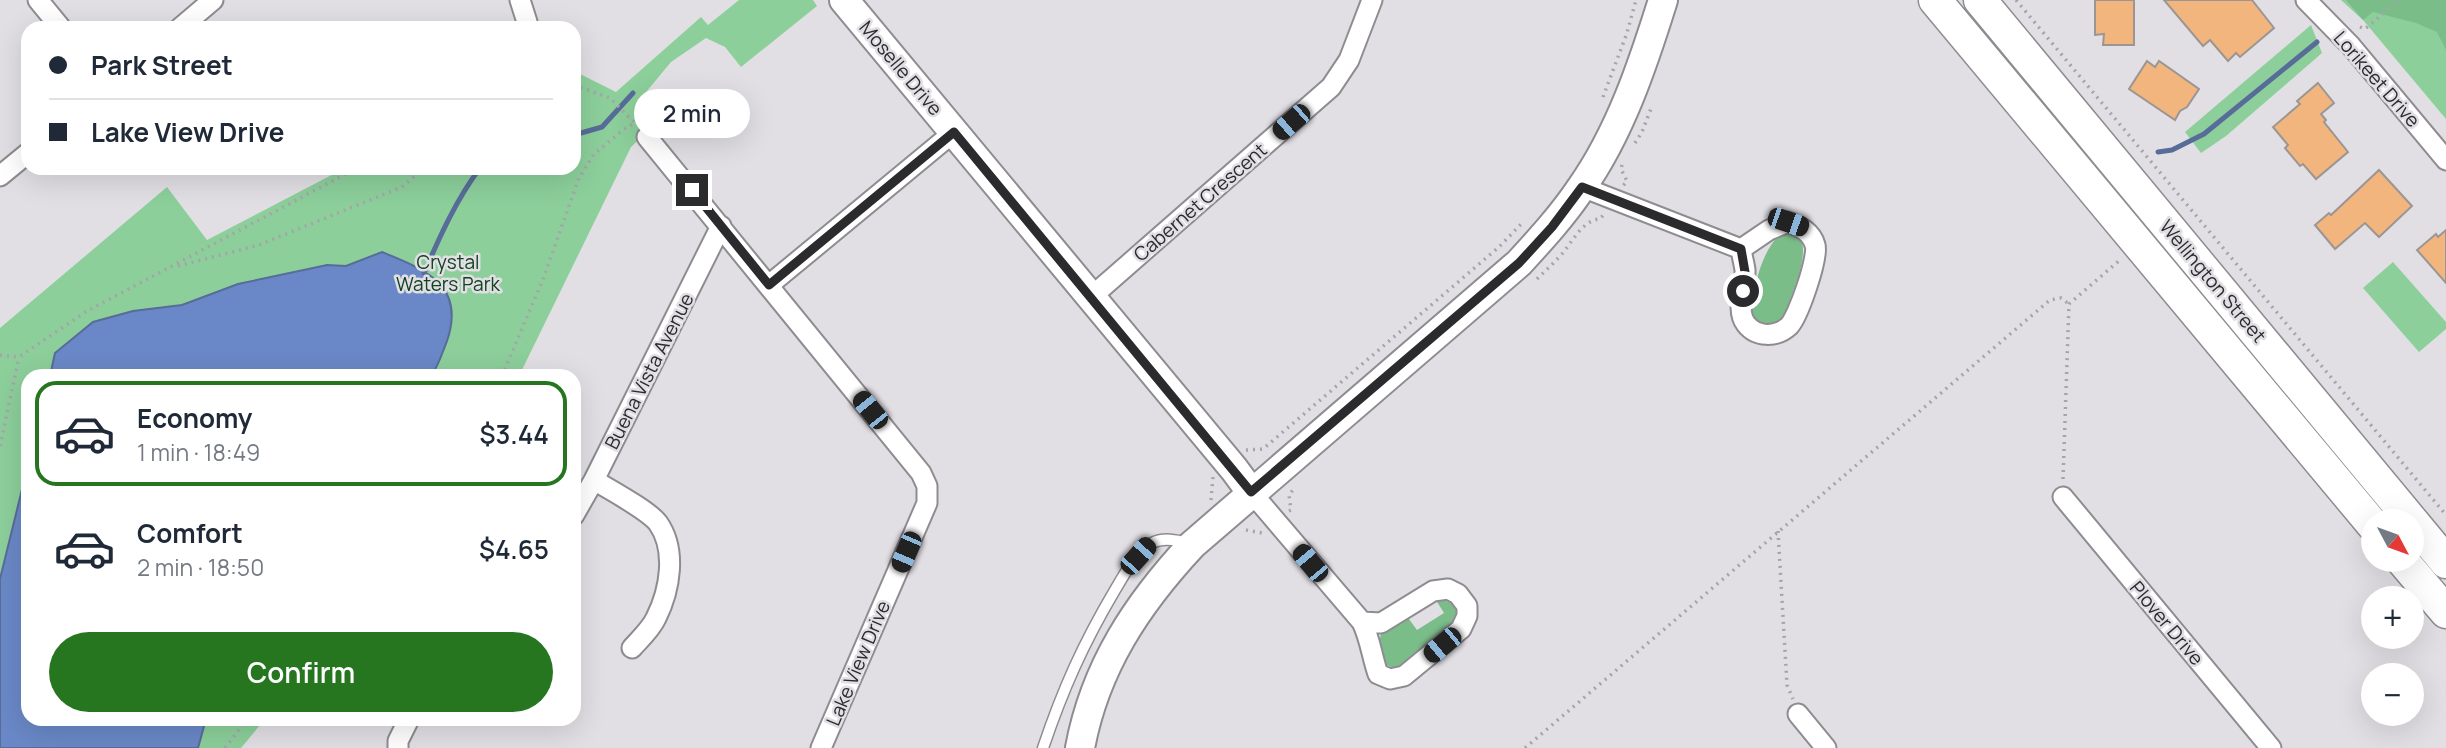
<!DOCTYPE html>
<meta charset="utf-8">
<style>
:root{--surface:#fff;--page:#f2f2f3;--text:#1f2937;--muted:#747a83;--line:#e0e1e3;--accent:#25761f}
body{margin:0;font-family:Manrope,sans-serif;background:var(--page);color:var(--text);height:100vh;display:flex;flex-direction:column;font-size:26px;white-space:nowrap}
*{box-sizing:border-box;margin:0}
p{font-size:23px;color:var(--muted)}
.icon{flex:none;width:38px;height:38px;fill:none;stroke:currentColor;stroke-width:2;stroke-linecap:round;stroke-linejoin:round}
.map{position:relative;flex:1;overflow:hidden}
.side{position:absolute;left:21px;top:369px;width:560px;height:357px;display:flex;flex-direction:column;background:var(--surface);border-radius:21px;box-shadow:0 7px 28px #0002}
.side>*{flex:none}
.guide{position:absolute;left:21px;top:21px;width:560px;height:154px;border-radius:21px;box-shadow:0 7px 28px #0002;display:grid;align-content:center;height:154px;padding:0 28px;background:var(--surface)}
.needle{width:46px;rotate:131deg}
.tools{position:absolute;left:2361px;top:509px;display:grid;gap:14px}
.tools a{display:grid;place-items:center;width:63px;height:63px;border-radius:50%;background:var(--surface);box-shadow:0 7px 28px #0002;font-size:35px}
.end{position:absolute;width:32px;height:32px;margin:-16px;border:9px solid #2b2a2c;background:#fff;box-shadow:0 0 0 4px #fff}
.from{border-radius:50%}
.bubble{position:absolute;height:49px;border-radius:24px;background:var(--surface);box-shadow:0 7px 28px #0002;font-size:23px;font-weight:600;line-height:49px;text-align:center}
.car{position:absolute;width:21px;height:42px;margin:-21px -10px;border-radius:9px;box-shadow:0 0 5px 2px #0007;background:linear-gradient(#222 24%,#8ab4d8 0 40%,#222 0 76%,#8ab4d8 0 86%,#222 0)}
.guide b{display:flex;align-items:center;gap:24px;height:66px;font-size:26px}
.guide b+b{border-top:2px solid var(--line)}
.guide i{width:18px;height:18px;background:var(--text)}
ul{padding:12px 0 0;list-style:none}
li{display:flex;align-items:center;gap:21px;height:105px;margin:0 14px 10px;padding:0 14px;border:4px solid transparent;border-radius:21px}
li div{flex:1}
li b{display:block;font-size:26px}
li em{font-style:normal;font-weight:600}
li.selected{border-color:var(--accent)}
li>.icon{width:63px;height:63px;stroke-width:1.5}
.primary-button{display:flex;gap:14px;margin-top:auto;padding:14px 28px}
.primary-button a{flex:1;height:80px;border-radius:42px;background:var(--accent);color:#fff;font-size:28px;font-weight:600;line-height:80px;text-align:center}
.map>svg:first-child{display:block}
.green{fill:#8ccf9b}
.forest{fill:#7abd89}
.water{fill:#6a88c7;stroke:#576c98;stroke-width:2}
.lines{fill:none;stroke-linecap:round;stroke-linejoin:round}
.stream{stroke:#576c98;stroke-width:5}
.building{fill:#f2b57d;stroke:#9b9693;stroke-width:2}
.lane-casing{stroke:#8f8c91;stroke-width:13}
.street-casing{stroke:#8f8c91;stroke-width:23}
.secondary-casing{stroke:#8f8c91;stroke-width:32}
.primary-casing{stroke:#8f8c91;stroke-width:35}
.path{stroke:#a6a4a8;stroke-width:3.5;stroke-dasharray:2 5;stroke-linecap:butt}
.lane{stroke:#fff;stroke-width:10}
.street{stroke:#fff;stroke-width:19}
.secondary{stroke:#fff;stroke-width:28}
.primary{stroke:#fff;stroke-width:32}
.route{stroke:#2b2a2c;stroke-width:9}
.labels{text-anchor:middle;stroke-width:5;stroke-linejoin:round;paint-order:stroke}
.street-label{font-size:19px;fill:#2b2a2c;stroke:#e1dfe4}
.park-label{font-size:19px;fill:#104220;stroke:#e1dfe4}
</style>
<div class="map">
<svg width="2446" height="748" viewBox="0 0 2446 748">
<rect width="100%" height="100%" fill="#e1dfe4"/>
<path class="green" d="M 739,0 L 813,0 L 817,6 L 741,67 L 725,47 L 706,38 L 671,62 L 637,103 L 654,125 L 631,147 L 519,376 L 28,376 L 28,719 L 265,719 L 241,748 L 0,748 L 0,328 L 167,187 L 207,240 L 345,168 L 574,168 L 574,71 L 616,92 L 701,17 L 708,25 Z
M 2341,0 L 2446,0 L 2446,119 L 2363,20 Z
M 2311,25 L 2322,53 L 2226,136 L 2201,153 L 2185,132 Z
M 2393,262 L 2446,322 L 2446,329 L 2419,352 L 2363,288 Z"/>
<path class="forest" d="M 2346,0 L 2446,0 L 2446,50 L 2437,32 L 2416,23 L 2373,12 L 2363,20 Z
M 1782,232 L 1800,236 C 1811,256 1789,300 1782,321 C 1767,328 1759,325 1748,312 C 1756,285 1760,252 1782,232 Z
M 1434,597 L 1452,603 L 1458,614 L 1452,627 L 1396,669 L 1384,664 L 1379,646 L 1381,632 L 1406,615 L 1417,630 L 1444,613 Z"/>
<path class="water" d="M 382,252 C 426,270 466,285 447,341 C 442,353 439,365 431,376 L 50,376 L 55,353 L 93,322 L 133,311 L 182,305 L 238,284 L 327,265 L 346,266 Z
M 28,465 L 28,719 L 206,719 L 198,748 L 0,748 L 0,579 Z"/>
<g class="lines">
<path class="stream" d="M 574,135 L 602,127 L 633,93
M 2158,152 L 2172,150 L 2204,134 L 2317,42
M 424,273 C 440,236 456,200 480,168"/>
</g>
<path class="building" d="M 2095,0 L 2134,0 L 2134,45 L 2103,45 L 2104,34 L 2095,35 Z
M 2164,0 L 2252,0 L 2274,28 L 2240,57 L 2236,53 L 2228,61 L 2210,40 L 2203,46 Z
M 2147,61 L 2155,67 L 2159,61 L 2199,89 L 2187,107 L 2180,111 L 2175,120 L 2129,89 Z
M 2318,83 L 2334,103 L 2321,114 L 2326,120 L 2324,122 L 2348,152 L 2316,179 L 2303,164 L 2300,166 L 2285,148 L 2288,145 L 2273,127 L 2300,104 L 2297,101 Z
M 2379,170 L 2412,206 L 2379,237 L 2365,223 L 2335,249 L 2315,225 L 2329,213 L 2331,215 Z
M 2446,230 L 2446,283 L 2417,250 L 2436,234 L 2438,237 Z"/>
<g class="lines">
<g class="lane-casing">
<path id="lane" d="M 1043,748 C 1063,689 1083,644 1115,590 C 1124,575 1136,552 1152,543 C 1163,537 1177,540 1188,543"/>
</g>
<g class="street-casing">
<path id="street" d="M 38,0 L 61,28
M 520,0 L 527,22 L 524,28
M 2306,0 L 2351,46 L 2446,160
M 180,28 L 213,0
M 647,137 L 921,473 L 927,486 L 927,503 L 821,748
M 0,176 L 28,153
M 1582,187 L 1741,249
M 1788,222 C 1800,227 1811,231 1815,245 C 1819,257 1798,317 1789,326 C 1776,338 1756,337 1746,324 C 1735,310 1746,286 1745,270 C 1744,263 1742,256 1741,249 L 1769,230 Z
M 769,285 L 954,132
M 1090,298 L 1331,87 L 1349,60 L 1372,0
M 594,480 C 610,490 648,510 658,523 C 677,550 670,590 656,618 C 651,629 640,639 632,648
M 1251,492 L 1362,622 C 1370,638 1372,657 1378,674 L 1390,679 L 1404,676 L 1461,629 L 1467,616 L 1467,606 L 1458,594 L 1448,589 L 1433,591 L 1381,623 L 1362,622
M 2063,497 L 2271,748
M 574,515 L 594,480 L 721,226
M 1798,714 L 1826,748
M 398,748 L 398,741 L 409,719"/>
</g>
<g class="secondary-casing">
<path id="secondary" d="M 844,0 L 1234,469 L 1251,492
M 1080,748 C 1095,667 1137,604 1192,545 L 1519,263 C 1541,239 1563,215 1581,188 C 1620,133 1643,64 1663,0"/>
</g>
<g class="primary-casing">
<path id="primary" d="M 1935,0 L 2373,525
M 1980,0 L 2446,562
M 2402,560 L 2446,612"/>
</g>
<path class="path" d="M 2016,0 L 2446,515
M 2360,27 L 2365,29 L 2399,0
M 574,85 L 610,98 L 636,124
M 1603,97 L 1627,33 L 1636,0
M 1635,143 L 1642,132 L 1652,106
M 1622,165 L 1621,169 L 1627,181 L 1623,186
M 178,266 L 259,245 L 402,187 L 424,168
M 1537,279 C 1545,271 1553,264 1561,255 C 1572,243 1582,220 1600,219 L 1605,213
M 0,355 L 19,357 L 87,311 L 357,168
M 502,376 L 543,279 L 579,178 L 594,154 L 624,129 L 633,124
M 0,446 L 19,357
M 1246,450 L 1263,449 L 1499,247 L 1524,221
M 2063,479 L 2069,304 L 2121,259
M 1211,500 L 1213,477
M 1289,511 L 1291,510 L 1289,495 L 1293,490
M 1246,530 L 1262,533
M 1778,531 L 1787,685 L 1793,699
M 225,748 L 247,719
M 1525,748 L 2050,300 L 2061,298 L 2069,304"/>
<use href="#lane" class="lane"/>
<use href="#street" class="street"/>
<use href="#secondary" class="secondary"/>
<use href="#primary" class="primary"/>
</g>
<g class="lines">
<path class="route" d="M 692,190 L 769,285 L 954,132 L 1251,492 L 1519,263 L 1552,227 L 1582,187 L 1741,249 L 1745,272 L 1743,291"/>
</g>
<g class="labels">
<g class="street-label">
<text transform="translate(901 68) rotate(50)" y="7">Moselle Drive</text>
<text transform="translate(2377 79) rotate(49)" y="7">Lorikeet Drive</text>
<text transform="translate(1200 202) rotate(-41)" y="7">Cabernet Crescent</text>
<text transform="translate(2213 281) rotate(50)" y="7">Wellington Street</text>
<text transform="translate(649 371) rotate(-63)" y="7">Buena Vista Avenue</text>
<text transform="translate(2167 623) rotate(50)" y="7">Plover Drive</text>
<text transform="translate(858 663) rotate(-67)" y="7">Lake View Drive</text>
</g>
<g class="park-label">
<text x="448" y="269">Crystal<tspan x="448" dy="22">Waters Park</tspan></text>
</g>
</g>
</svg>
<div class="tools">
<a><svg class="needle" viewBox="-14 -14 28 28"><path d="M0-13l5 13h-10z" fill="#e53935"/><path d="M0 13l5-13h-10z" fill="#747a83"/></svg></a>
<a>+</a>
<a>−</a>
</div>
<i class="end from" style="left:1743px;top:291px"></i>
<i class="end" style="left:692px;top:190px"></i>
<div class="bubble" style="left:634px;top:89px;width:116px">2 min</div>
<i class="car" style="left:1291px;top:122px;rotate:229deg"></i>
<i class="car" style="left:1788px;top:222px;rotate:109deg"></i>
<i class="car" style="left:870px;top:410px;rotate:321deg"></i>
<i class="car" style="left:906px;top:552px;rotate:203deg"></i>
<i class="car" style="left:1138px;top:556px;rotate:42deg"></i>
<i class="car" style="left:1310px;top:563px;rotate:320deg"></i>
<i class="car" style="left:1442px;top:645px;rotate:230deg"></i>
<div class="guide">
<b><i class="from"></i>Park Street</b>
<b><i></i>Lake View Drive</b>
</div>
<section class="side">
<ul>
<li class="selected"><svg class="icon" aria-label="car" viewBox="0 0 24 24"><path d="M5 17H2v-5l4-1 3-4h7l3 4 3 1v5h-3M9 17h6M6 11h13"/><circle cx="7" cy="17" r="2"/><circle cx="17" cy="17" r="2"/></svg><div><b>Economy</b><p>1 min · 18:49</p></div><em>$3.44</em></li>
<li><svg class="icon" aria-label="car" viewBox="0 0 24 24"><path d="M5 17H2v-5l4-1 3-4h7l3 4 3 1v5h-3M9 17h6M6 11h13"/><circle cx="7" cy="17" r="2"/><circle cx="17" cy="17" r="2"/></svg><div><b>Comfort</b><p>2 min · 18:50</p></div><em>$4.65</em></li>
</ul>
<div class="primary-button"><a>Confirm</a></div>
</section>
</div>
